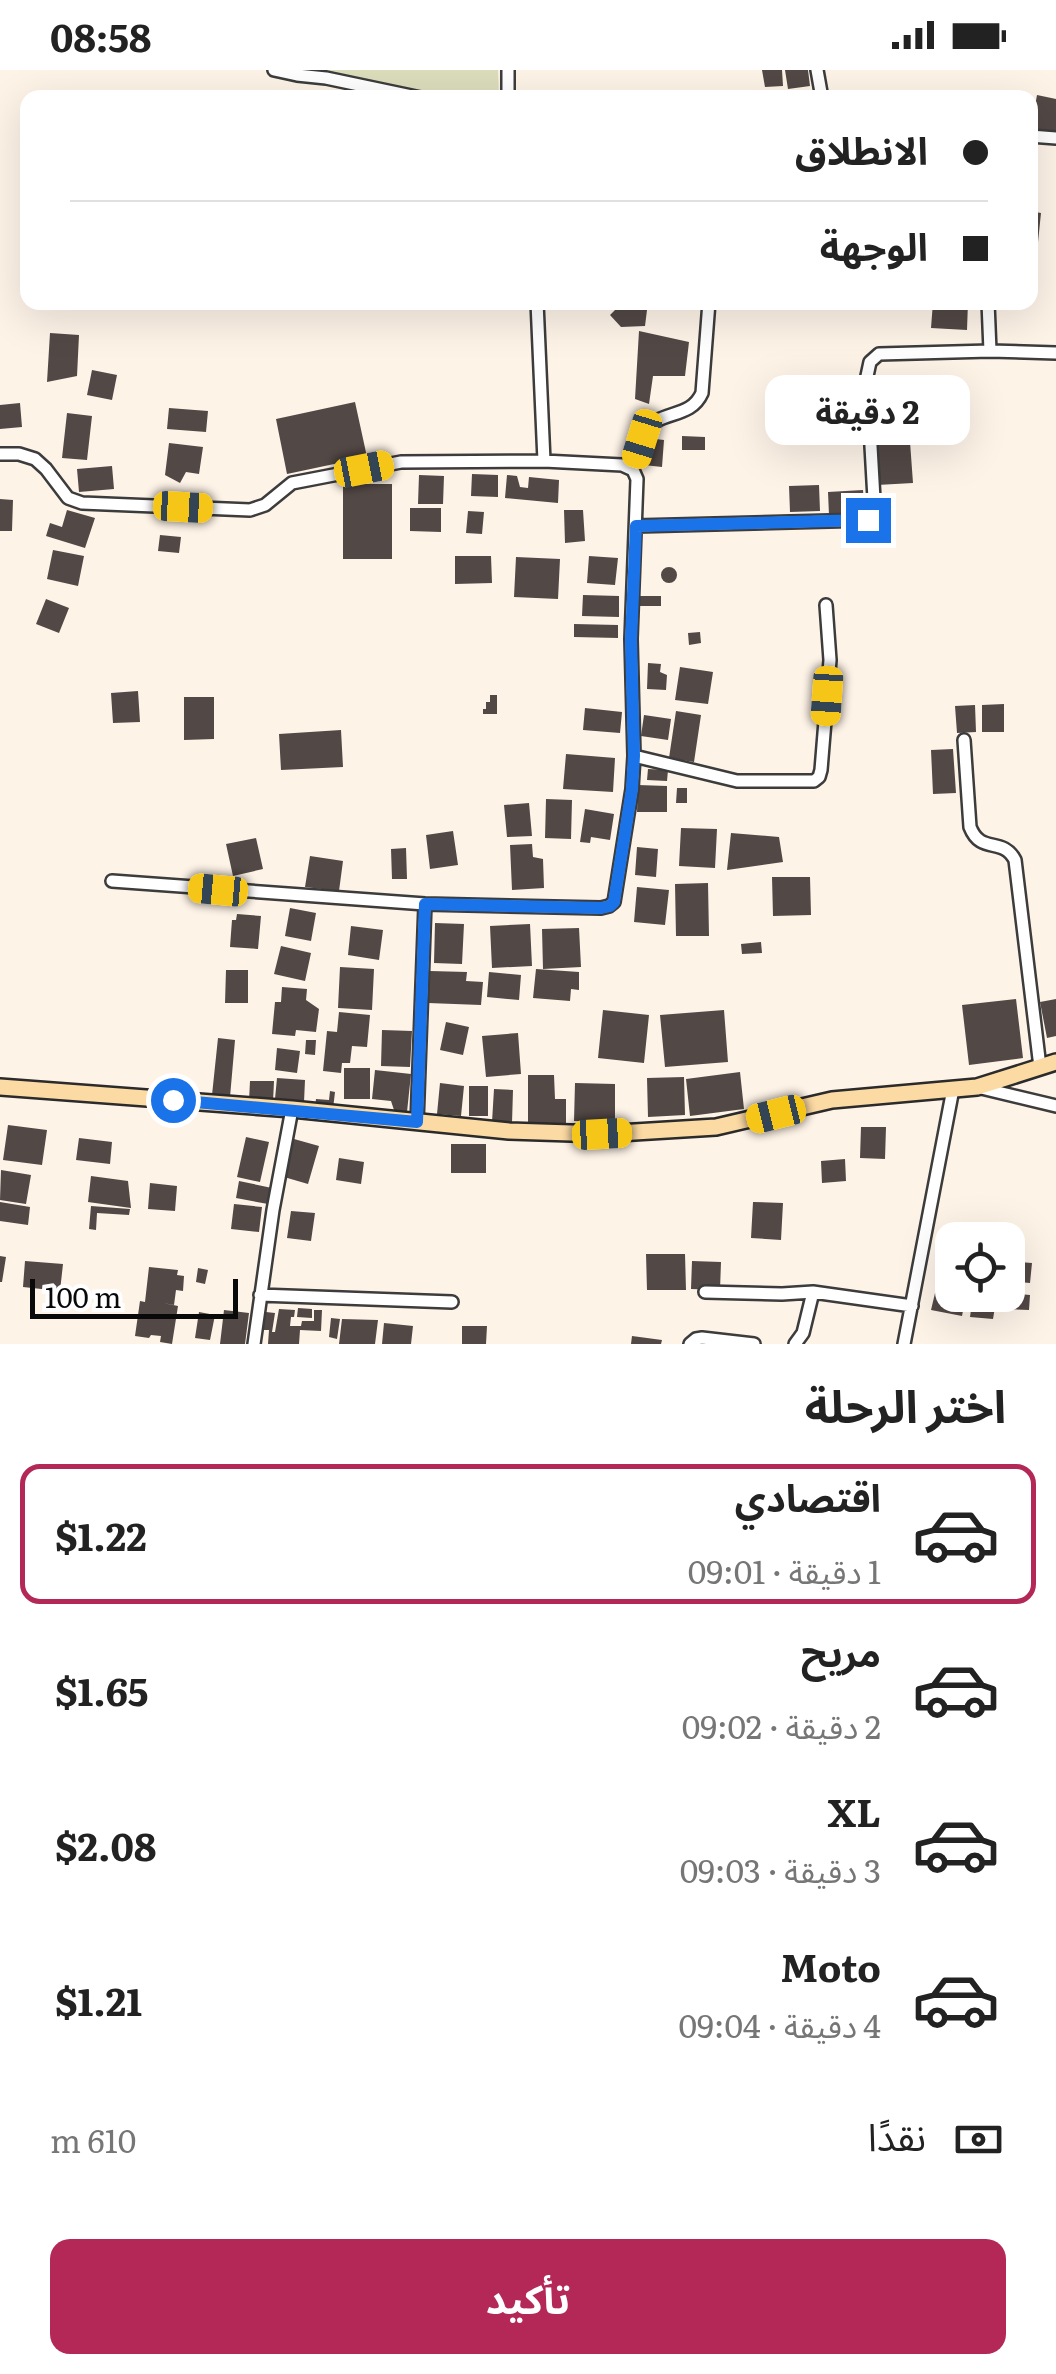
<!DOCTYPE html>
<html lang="ar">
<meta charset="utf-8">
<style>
:root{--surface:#fff;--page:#f6f6f6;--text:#222;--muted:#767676;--line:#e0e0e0;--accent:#b32856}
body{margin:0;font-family:Literata,"Noto Sans Arabic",serif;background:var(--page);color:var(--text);direction:rtl;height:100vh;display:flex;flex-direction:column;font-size:38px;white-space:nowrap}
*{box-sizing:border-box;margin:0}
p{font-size:32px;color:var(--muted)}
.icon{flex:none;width:55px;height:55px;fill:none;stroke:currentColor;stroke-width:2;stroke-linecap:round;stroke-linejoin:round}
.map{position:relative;height:1274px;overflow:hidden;direction:ltr}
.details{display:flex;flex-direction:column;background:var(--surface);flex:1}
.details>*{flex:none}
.guide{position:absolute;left:20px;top:20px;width:1018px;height:220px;border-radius:20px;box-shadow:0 10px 40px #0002;direction:rtl;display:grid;align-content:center;height:220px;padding:0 50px;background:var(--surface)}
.buttons{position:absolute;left:935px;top:1152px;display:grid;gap:20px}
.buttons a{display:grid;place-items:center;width:90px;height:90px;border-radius:20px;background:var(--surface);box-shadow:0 10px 40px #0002;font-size:50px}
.scale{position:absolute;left:30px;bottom:25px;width:208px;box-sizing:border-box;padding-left:10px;border:5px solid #090909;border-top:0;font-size:28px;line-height:35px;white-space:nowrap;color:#090909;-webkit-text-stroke:8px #fff;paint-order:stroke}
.end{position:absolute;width:45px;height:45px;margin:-22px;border:12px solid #1a73e8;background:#fff;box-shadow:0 0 0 5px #fff}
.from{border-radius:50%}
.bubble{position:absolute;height:70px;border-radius:20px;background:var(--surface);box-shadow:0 10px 40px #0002;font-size:32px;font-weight:700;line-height:70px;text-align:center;direction:rtl}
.car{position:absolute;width:30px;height:60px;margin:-30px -15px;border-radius:12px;box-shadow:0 0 8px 2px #0007;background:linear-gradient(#f5c518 24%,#345 0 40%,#f5c518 0 76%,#345 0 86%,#f5c518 0)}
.guide b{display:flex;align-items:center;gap:35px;height:95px;font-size:38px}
.guide b+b{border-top:2px solid var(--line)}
.guide i{width:25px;height:25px;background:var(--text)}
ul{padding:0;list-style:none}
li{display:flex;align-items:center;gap:30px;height:140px;margin:0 20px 15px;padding:0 30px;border:5px solid transparent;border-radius:20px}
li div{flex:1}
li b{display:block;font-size:38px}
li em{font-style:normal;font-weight:700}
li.current{border-color:var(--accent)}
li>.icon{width:90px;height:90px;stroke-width:1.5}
h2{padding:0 50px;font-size:45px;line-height:120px}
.pay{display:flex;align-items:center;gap:25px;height:110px;padding:0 50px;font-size:38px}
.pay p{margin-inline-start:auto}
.cta{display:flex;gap:20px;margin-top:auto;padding:20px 50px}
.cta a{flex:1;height:115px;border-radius:20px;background:var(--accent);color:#fff;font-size:40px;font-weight:700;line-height:115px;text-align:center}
.status{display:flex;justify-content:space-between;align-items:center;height:70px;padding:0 50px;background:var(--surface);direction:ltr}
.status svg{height:28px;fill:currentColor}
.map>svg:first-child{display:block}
.cemetery{fill:#dcddbb}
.building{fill:#524846}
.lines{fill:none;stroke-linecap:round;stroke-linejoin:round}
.street-casing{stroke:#3c3c3c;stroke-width:16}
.secondary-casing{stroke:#2b2b2b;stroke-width:20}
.street{stroke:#fff;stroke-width:11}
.secondary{stroke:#fcdaa4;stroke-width:15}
.route{stroke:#1a73e8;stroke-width:12}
</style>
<div class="status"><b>08:58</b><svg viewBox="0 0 49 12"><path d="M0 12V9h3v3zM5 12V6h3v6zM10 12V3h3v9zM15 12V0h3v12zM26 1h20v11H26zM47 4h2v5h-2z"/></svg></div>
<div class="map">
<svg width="1056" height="1274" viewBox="0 0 1056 1274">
<rect width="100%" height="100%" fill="#fef3e7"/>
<path class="cemetery" d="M 322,0 L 498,0 L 499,27 L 449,27 Z"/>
<path class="building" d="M 762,0 L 782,0 L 783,16 L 765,17 Z
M 785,0 L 808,0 L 810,16 L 788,19 Z
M 258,21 L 284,25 L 283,28 L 258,28 Z
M 1037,25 L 1056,29 L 1056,61 L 1031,59 Z
M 1030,141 L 1041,143 L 1038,172 L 1030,172 Z
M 614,232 L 648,232 L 645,256 L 621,257 L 610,245 L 615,240 Z
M 933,232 L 968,232 L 967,260 L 931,258 Z
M 639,261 L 689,272 L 685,306 L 653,306 L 649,334 L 635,329 Z
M 50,263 L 79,265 L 77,306 L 47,312 Z
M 92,300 L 117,305 L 112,330 L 87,325 Z
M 355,332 L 367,387 L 287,404 L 276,349 Z
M 20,333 L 22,357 L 0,359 L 0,335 Z
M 169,338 L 208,341 L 206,362 L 167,359 Z
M 67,343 L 92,346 L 87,390 L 62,388 Z
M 909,358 L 913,413 L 877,415 L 873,363 Z
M 647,360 L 657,361 L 656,369 L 664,370 L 662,397 L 644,395 Z
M 682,366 L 705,367 L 705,380 L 682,380 Z
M 169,373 L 203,377 L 199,404 L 186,402 L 180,413 L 165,405 Z
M 112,396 L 114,419 L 79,422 L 77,399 Z
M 472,404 L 498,405 L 498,427 L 471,426 Z
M 419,405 L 444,406 L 443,434 L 418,434 Z
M 507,405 L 517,406 L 520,417 L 528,418 L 529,407 L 559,410 L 558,433 L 505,428 Z
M 343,414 L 392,414 L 392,489 L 343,489 Z
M 819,415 L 820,441 L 790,442 L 789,416 Z
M 863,420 L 864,433 L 857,433 L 858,443 L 829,445 L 828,422 Z
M 0,429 L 13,430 L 12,461 L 0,461 Z
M 410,438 L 441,438 L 441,462 L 410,461 Z
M 67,440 L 95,448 L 85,478 L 46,466 L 50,453 L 62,457 Z
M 564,440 L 583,440 L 585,471 L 565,473 Z
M 468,441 L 484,442 L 482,464 L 466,463 Z
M 160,465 L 181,467 L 179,483 L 158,481 Z
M 53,480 L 84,486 L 78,516 L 47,509 Z
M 455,486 L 491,486 L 492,513 L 455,514 Z
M 589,486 L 618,488 L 615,515 L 587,513 Z
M 516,487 L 560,489 L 558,529 L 514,527 Z
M661 505a8 8 0 1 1 16 0a8 8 0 1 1-16 0Z
M 583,525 L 619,526 L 619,547 L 582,546 Z
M 640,526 L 661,526 L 661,536 L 640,536 Z
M 46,529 L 69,538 L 59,563 L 36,554 Z
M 574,554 L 618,555 L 618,568 L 574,567 Z
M 700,562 L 701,573 L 689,575 L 688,563 Z
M 648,593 L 661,594 L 660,602 L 667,605 L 666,620 L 647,619 Z
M 680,597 L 713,602 L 708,634 L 675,630 Z
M 138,621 L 140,652 L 113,653 L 111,623 Z
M 490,625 L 497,625 L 497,644 L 483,644 L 483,639 L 486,639 L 486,632 L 490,632 Z
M 184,627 L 214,627 L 214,669 L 184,670 Z
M 1004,634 L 1004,662 L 982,662 L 982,635 Z
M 975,635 L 976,662 L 957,663 L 955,636 Z
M 585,638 L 622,642 L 620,663 L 583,660 Z
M 676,641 L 701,645 L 694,692 L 669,688 Z
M 644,645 L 671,649 L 668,670 L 641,666 Z
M 341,660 L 343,697 L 281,700 L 279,664 Z
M 953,679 L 956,723 L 933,724 L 931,680 Z
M 566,684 L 615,688 L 613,722 L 563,719 Z
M 648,699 L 668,700 L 667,711 L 647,710 Z
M 638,715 L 667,716 L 667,742 L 637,742 Z
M 677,718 L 687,718 L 687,733 L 676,733 Z
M 546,729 L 572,730 L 571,769 L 545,768 Z
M 529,733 L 532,766 L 507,767 L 504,735 Z
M 585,739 L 614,744 L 610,770 L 591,767 L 590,773 L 580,772 Z
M 681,758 L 717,759 L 715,798 L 679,796 Z
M 453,761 L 458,795 L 430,799 L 426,765 Z
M 731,763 L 779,767 L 783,792 L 727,800 Z
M 256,768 L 263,799 L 233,806 L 226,774 Z
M 532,774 L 533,787 L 543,789 L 544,818 L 512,820 L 510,775 Z
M 637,777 L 658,779 L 656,807 L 635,805 Z
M 406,778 L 407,809 L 392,809 L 391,779 Z
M 310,786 L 343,791 L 339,821 L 305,817 Z
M 772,807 L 810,807 L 811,845 L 773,846 Z
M 708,813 L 709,866 L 676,866 L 675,814 Z
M 637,817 L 669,820 L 665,855 L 634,852 Z
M 290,838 L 316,843 L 311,871 L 285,866 Z
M 237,844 L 261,846 L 258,879 L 230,877 L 232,850 L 236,850 Z
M 435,853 L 464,854 L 462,894 L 434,893 Z
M 530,854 L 532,896 L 492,898 L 490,856 Z
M 351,856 L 383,860 L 379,890 L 348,885 Z
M 579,858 L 581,897 L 543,899 L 542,859 Z
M 761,872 L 762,883 L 742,884 L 741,874 Z
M 281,876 L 311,883 L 305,911 L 274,904 Z
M 340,897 L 374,899 L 372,940 L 338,938 Z
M 536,899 L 579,902 L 579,920 L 571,919 L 570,931 L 533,928 Z
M 226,900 L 248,900 L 248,933 L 225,933 Z
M 430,901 L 467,902 L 466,911 L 483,912 L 481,935 L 428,933 Z
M 489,902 L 521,905 L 519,930 L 487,927 Z
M 282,917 L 307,919 L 306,930 L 319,939 L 316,962 L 296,960 L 295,966 L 272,964 L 275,932 L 281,932 Z
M 1016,929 L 1023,988 L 969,995 L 962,935 Z
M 1056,929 L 1056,966 L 1047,968 L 1040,932 Z
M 603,940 L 649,945 L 644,993 L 598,988 Z
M 724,940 L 728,992 L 665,997 L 660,945 Z
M 339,942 L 370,945 L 367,977 L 352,976 L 350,993 L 342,993 L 341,1003 L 323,1001 L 327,961 L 337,962 Z
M 446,952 L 469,957 L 463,985 L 440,980 Z
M 382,960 L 412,961 L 410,997 L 381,996 Z
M 518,963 L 521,1004 L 486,1007 L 482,966 Z
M 218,968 L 235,970 L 230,1027 L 212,1025 Z
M 306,970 L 316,970 L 315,985 L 305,984 Z
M 277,978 L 300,981 L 297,1003 L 275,1000 Z
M 344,998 L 370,998 L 370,1029 L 344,1029 Z
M 375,1000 L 411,1004 L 407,1042 L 394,1040 L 391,1031 L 372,1029 Z
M 740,1002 L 744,1039 L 690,1046 L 686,1009 Z
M 528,1005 L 554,1005 L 555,1029 L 566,1029 L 566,1053 L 528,1053 Z
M 684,1007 L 685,1045 L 648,1047 L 647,1008 Z
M 277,1008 L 305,1010 L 304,1032 L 275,1029 Z
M 250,1011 L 274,1011 L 273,1032 L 249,1031 Z
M 440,1013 L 464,1016 L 461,1046 L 437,1044 Z
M 575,1013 L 615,1014 L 615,1052 L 574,1051 Z
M 469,1016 L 488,1016 L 488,1046 L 469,1046 Z
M 494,1019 L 513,1020 L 512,1053 L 492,1052 Z
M 330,1021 L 335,1022 L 333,1039 L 315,1037 L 316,1029 L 329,1030 Z
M 8,1055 L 47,1060 L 42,1095 L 3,1090 Z
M 861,1057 L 886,1057 L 885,1089 L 860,1088 Z
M 246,1067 L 269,1072 L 260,1112 L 237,1107 Z
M 79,1068 L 112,1072 L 110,1094 L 76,1090 Z
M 294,1069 L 319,1076 L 308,1114 L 284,1107 Z
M 451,1074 L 486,1074 L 486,1103 L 451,1103 Z
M 339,1088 L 364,1092 L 361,1114 L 336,1110 Z
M 845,1089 L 846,1111 L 822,1113 L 821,1091 Z
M 1,1100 L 31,1105 L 26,1134 L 0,1130 Z
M 91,1106 L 128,1111 L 131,1138 L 88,1132 Z
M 239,1111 L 272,1118 L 268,1134 L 236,1128 Z
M 150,1113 L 177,1116 L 175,1141 L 148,1139 Z
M 0,1132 L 30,1137 L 28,1155 L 0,1151 Z
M 753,1132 L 783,1133 L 781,1170 L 751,1168 Z
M 234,1134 L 262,1137 L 259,1162 L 231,1159 Z
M 91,1136 L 130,1139 L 129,1145 L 97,1143 L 96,1160 L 89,1159 Z
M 291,1141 L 315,1143 L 311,1171 L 287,1168 Z
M 646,1184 L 685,1184 L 686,1220 L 647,1220 Z
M 0,1186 L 6,1187 L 2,1212 L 0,1212 Z
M 25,1191 L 63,1194 L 60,1221 L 23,1217 Z
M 692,1191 L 721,1192 L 720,1220 L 691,1219 Z
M 1008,1191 L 1032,1193 L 1030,1213 L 1008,1211 Z
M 149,1197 L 178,1200 L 177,1205 L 184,1206 L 183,1221 L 176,1220 L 174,1235 L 163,1233 L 178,1236 L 172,1274 L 160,1272 L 161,1266 L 151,1265 L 149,1268 L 135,1266 L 140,1231 L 145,1232 Z
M 198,1198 L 208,1200 L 205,1214 L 196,1212 Z
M 936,1219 L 952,1222 L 952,1225 L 966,1225 L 962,1246 L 931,1240 Z
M 1008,1223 L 1030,1225 L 1029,1240 L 1004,1239 L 1005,1225 Z
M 973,1225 L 997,1225 L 993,1249 L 970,1247 Z
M 298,1238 L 312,1239 L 312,1248 L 297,1247 Z
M 279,1239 L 295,1240 L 294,1247 L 291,1247 L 290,1256 L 301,1256 L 302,1251 L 314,1251 L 314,1240 L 322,1240 L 321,1261 L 300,1260 L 299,1274 L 268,1274 L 269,1260 L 263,1260 L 266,1242 L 275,1243 L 272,1262 L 275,1262 Z
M 224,1240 L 249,1243 L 245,1274 L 220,1274 Z
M 199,1242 L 215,1245 L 210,1270 L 195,1268 Z
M 331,1248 L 340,1249 L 337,1269 L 329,1267 Z
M 342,1249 L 378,1250 L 375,1274 L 339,1274 Z
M 384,1253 L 413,1256 L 411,1274 L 382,1274 Z
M 462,1256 L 487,1256 L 486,1274 L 462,1274 Z
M 632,1266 L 662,1270 L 661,1274 L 631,1274 Z"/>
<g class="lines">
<g class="street-casing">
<path id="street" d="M 274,0 L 297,5 L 326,8 L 421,28
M 508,0 L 508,28
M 817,0 L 822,28
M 1030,66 L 1056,68
M 537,232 L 544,391
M 990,281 L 1056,283
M 0,384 L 19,384 L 35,389 L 46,399 L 68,428 L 82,433 L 250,440 L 265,435 L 292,413 L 401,392 L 544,391 L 622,395 L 633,400
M 636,456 L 868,450 L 873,445 L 874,429 L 867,306 L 870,292 L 879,284 L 990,281 L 988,232
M 964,670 L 970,757 C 981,785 1002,766 1015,790 L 1040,997
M 634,686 L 737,711 L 814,711 L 819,707 L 821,700 L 830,590 L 826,535
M 112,811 L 425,834 L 601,838 L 609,836 L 614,832 L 632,719 L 634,686 L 631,569 L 637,409 L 633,400 C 636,388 638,372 645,362 C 659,339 690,350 702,323 L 709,232
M 977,1017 L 1056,1036
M 417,1053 L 425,834
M 705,1222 L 782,1224 L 813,1222 L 912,1236
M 260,1225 L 452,1232
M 254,1274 L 273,1140 L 292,1039
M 690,1274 L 696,1269 L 702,1268 L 754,1274
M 795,1274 L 803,1263 L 813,1222
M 904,1274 L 953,1019"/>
</g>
<g class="secondary-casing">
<path id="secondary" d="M 0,1017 L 292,1039 L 509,1061 L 602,1064 L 716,1057 L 832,1030 L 977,1017 L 1056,992"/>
</g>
<use href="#street" class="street"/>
<use href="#secondary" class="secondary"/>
</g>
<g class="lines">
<path class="route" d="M 173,1030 L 417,1052 L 425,834 L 601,838 L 610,836 L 614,832 L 632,719 L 634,686 L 631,570 L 636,456 L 868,450"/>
</g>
</svg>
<div class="buttons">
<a><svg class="icon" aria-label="locate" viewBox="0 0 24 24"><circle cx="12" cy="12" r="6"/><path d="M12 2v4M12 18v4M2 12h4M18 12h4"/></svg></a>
</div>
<div class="scale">100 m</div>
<i class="end from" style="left:173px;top:1030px"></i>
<i class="end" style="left:868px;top:450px"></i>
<div class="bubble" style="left:765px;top:305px;width:205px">2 دقيقة</div>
<i class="car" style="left:642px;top:369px;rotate:197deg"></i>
<i class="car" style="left:364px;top:399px;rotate:79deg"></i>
<i class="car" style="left:183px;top:437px;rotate:93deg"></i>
<i class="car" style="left:827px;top:626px;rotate:184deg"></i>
<i class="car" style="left:218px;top:820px;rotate:275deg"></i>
<i class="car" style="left:776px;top:1044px;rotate:256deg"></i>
<i class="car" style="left:602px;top:1064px;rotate:87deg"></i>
<div class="guide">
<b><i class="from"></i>الانطلاق</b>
<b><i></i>الوجهة</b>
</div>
</div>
<section class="details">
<h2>اختر الرحلة</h2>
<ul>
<li class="current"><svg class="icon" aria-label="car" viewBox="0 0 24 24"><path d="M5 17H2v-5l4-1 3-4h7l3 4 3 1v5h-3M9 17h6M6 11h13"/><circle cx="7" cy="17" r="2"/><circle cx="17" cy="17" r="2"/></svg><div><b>اقتصادي</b><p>1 دقيقة · 09:01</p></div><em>$1.22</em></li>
<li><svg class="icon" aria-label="car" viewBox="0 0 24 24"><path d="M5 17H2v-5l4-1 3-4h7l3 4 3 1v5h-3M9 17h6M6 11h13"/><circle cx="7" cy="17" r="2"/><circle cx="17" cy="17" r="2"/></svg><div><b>مريح</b><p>2 دقيقة · 09:02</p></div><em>$1.65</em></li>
<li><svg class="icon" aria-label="car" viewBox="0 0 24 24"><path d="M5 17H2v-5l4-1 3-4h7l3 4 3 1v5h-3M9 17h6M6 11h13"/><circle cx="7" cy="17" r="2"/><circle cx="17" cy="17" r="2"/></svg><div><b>XL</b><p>3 دقيقة · 09:03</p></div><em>$2.08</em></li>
<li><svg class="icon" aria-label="car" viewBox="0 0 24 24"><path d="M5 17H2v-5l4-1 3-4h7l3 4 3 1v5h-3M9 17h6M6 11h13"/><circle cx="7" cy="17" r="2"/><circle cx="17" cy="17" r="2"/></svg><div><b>Moto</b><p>4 دقيقة · 09:04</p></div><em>$1.21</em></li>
</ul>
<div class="pay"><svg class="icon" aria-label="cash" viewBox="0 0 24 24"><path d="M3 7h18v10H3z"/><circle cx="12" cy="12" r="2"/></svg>نقدًا<p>610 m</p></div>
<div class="cta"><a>تأكيد</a></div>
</section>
